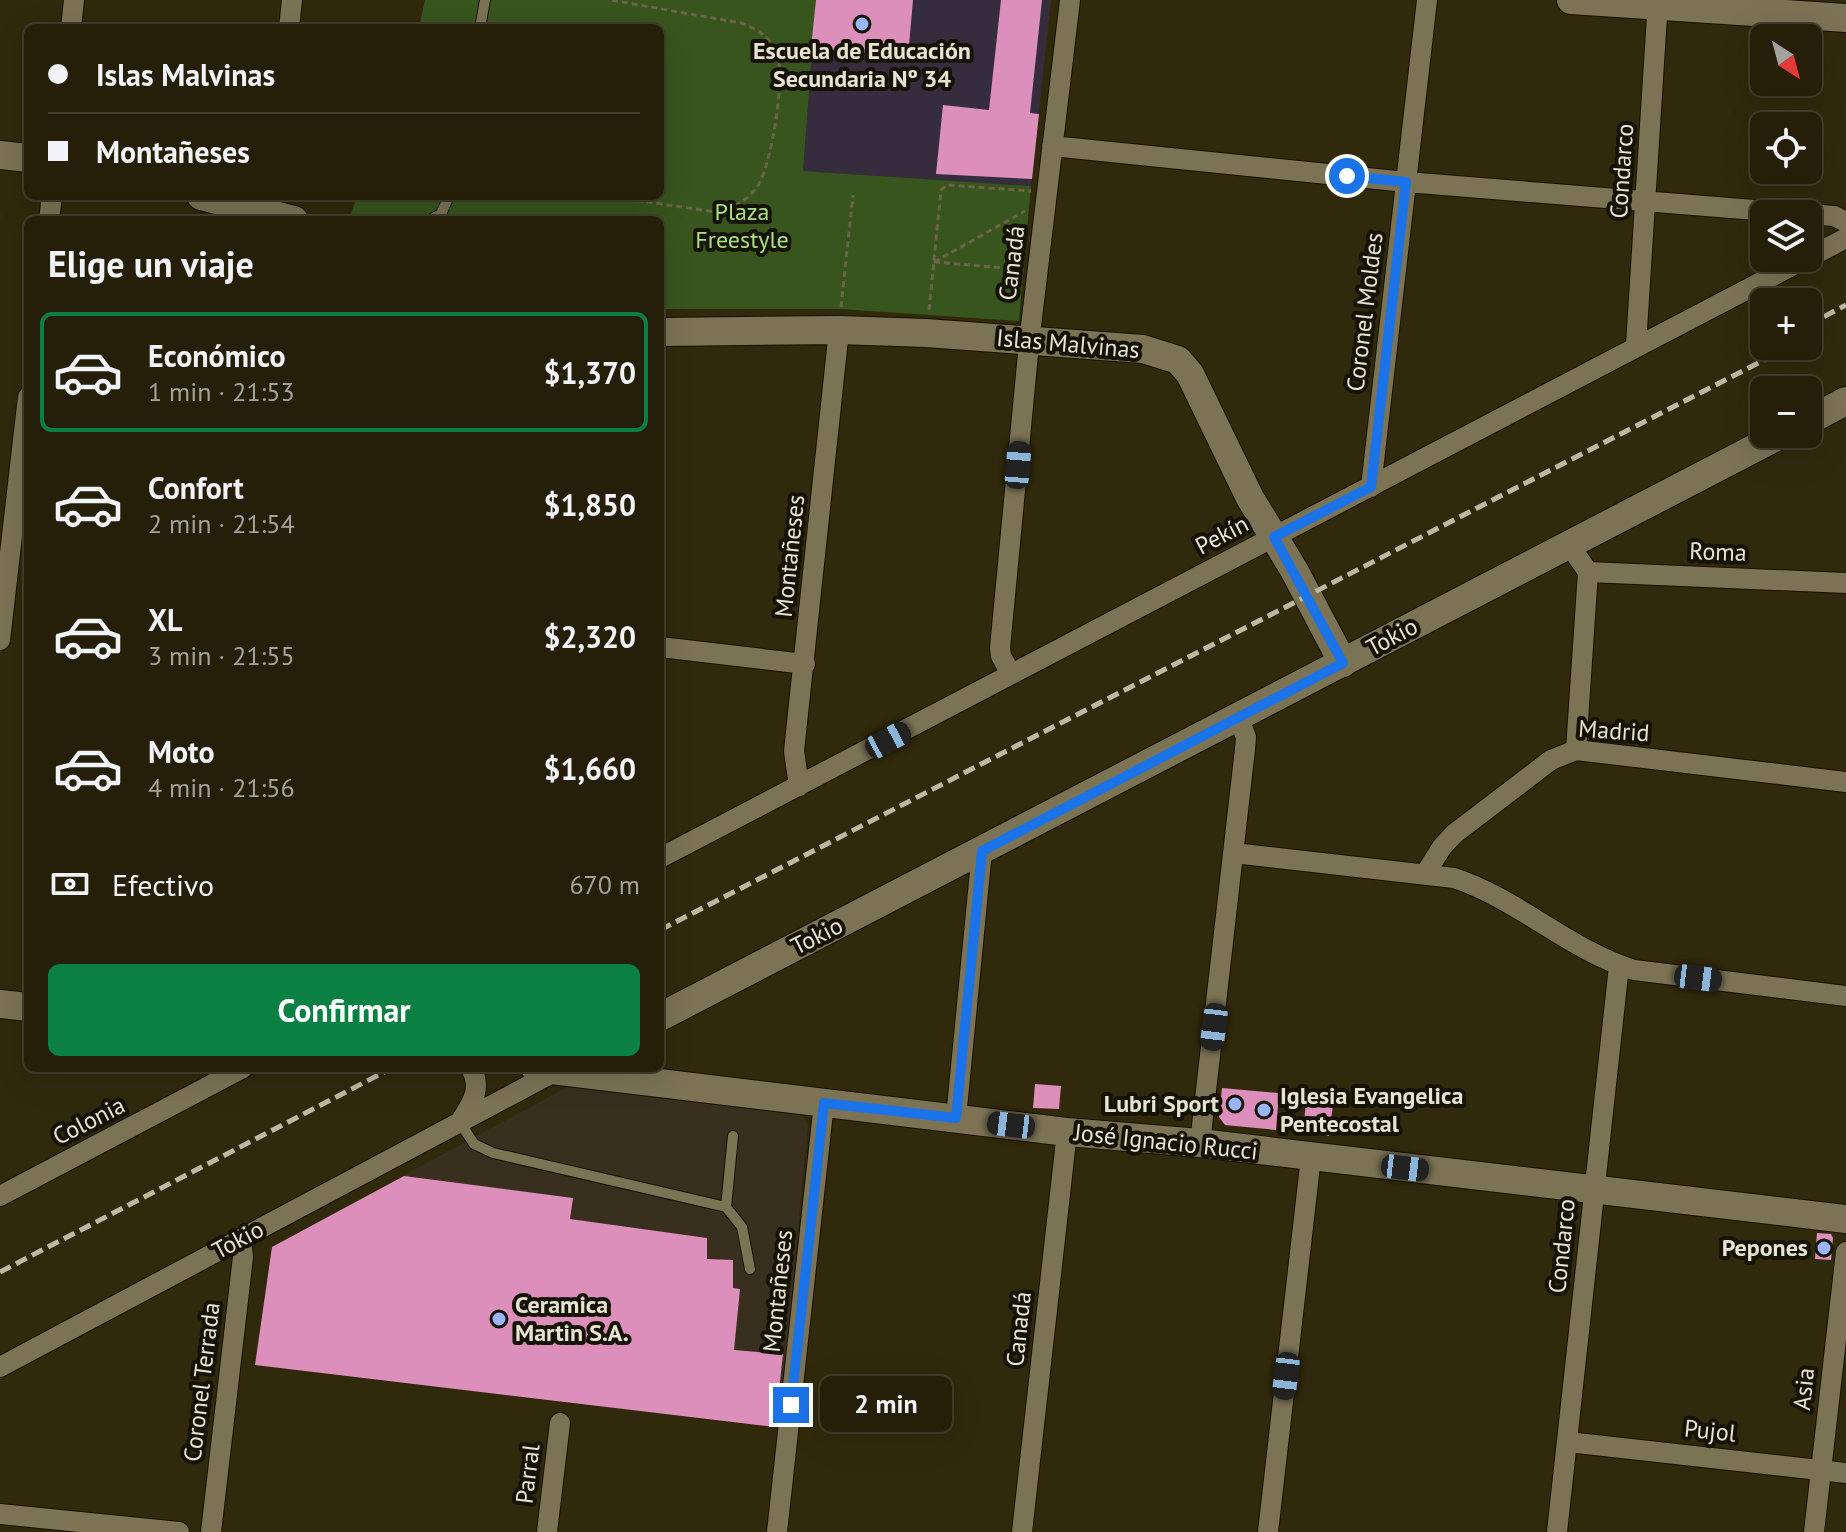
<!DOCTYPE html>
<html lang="es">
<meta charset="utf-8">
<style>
:root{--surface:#251f09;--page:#2d2712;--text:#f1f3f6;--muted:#a3a29c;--line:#423d2a;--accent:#0b8043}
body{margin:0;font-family:"PT Sans",sans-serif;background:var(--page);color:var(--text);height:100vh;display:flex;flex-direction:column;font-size:30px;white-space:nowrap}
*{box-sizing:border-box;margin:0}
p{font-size:26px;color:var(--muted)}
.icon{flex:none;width:44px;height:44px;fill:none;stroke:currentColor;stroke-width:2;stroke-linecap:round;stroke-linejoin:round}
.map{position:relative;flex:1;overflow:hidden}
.side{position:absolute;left:24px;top:216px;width:640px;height:856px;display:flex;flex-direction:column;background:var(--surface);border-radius:12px;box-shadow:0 8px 32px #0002,0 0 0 2px var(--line)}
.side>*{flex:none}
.guide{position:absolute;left:24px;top:24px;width:640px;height:176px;border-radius:12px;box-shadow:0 8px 32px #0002,0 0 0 2px var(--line);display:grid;align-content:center;height:176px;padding:0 24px;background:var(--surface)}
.needle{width:52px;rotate:144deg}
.buttons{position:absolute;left:1750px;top:24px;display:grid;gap:16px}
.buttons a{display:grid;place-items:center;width:72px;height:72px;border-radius:12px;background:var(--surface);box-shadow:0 8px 32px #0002,0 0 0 2px var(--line);font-size:40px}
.end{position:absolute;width:36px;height:36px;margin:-18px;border:10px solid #1a73e8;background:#fff;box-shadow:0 0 0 4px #fff}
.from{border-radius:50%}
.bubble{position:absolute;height:56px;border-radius:12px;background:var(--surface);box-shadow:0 8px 32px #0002,0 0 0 2px var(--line);font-size:26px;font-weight:700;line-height:56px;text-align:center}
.car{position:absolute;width:24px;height:48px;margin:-24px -12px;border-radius:10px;box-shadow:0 0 6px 2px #0007;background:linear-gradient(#222 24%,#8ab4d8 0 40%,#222 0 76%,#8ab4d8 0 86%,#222 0)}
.guide b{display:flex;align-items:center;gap:28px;height:76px;font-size:30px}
.guide b+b{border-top:2px solid var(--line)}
.guide i{width:20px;height:20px;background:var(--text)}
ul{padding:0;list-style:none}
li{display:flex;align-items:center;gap:24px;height:120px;margin:0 16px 12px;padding:0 8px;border:4px solid transparent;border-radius:12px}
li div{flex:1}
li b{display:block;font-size:30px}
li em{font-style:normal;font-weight:700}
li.on{border-color:var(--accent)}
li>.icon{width:72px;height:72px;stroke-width:1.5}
h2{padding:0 24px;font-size:36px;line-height:96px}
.pay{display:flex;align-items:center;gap:20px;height:88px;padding:0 24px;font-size:30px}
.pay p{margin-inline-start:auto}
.button{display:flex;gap:16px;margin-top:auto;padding:16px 24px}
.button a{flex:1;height:92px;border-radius:12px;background:var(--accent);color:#fff;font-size:32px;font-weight:700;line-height:92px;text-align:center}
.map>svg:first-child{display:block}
.industrial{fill:#392f1f}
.education{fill:#352d3d}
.green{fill:#37551d}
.building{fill:#dd8fbc}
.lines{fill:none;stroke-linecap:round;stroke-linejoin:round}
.lane-casing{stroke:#191100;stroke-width:12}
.street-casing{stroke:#191100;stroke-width:22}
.secondary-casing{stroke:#191100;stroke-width:30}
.path{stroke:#6b644b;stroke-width:3;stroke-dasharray:6 4;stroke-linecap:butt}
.lane{stroke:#7c7355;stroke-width:10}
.street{stroke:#7c7355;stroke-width:20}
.secondary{stroke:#7c7355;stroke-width:28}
.rail{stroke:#bdb7a3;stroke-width:5;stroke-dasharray:12 6;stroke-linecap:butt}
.route{stroke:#1a73e8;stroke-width:10}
.poi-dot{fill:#9bb4fd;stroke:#151206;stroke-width:3}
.labels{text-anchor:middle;stroke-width:8;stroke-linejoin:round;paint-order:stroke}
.poi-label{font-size:24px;font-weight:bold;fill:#e8e3d2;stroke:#151206;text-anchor:start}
.street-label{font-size:24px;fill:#e8e3d2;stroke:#151206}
.park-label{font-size:24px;fill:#a9e07e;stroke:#151206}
</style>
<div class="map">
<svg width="1846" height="1532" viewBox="0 0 1846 1532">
<rect width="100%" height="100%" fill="#31290c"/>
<path class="industrial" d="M 573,1084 L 803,1116 L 808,1125 L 779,1427 L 255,1365 L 272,1247 Z"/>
<path class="education" d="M 816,0 L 1051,0 L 1031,186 L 803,171 Z"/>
<path class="green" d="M 425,0 L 816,0 L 803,171 L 1031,186 L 1019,321 L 840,309 L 660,309 L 660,220 L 356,220 L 350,217 L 357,196 L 660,196 L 660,28 L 419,28 Z"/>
<path class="building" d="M 816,0 L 913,0 L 908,57 L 811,48 Z
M 1001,0 L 1042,0 L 1030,113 L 1039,114 L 1032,179 L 936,174 L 943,105 L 989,110 Z
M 1035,1084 L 1061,1086 L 1059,1109 L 1033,1108 Z
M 1222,1088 L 1279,1093 L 1276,1130 L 1225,1125 L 1219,1117 Z
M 1306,1102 L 1333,1105 L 1329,1136 L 1303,1133 Z
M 404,1176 L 573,1198 L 570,1219 L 707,1238 L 707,1259 L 733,1260 L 733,1288 L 740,1289 L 734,1350 L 783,1354 L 775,1427 L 255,1365 L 272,1247 Z
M 1817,1233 L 1831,1234 L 1833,1238 L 1831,1260 L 1815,1259 Z"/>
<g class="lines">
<g class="lane-casing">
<path id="lane" d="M 480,28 L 485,0
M 430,220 L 441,214 L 449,196
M 459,1121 L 474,1144 L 493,1153 L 726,1207 L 742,1227 L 750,1269
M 726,1207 L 733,1136"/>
</g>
<g class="street-casing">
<path id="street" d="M 71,28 L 74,0
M 289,28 L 292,0
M 1052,146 L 1406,182 L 1806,214
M 1808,214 L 1834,216 L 1846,222
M 49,220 L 52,196
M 1808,258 L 1846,238
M 1636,345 L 1658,0
M 1371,487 L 1427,0
M 1568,543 L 1588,572 L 1576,750
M 1588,572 L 1846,583
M 0,640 L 28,397
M 660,647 L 805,664
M 1011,674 L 1001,656 L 1000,648 L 1029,343 L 1070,0
M 799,786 L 794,751 L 839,330
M 1234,853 L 1454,878 C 1518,899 1569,950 1634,970 L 1846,996
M 660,858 L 1807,258
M 1425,874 L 1442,847 L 1454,834 L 1551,760 L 1576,750 L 1846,782
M 956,1118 L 982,851
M 462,1119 C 473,1102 482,1087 471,1068
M 1200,1143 L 1245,749 L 1246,737 L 1238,717
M 0,1196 L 243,1068
M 0,1367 L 556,1071
M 1568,1442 L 1846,1473
M 0,1514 L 179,1532
M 211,1532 L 243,1257 L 241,1239
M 547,1532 L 560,1423
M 777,1532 L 824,1103
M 1022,1532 L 1067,1132
M 1268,1532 L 1311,1157
M 1557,1532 L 1619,966
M 1814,1532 L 1846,1252"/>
</g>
<g class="secondary-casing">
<path id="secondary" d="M 1571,0 L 1846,18
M 0,155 L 28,158
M 201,196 L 294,220
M 660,332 L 839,330 L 926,333 L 1143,349 L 1178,360 L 1190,374 L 1250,498 L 1294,570 L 1343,663
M 1808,421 L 1846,401
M 0,1004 L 28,1007
M 660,1017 L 1782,434
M 535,1068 L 1067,1132 L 1200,1143 L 1846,1219"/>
</g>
<path class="path" d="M 607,196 L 716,212 C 733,208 746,202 757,187 C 771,168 786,76 777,54 C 771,37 757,29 741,23 L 611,0
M 934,262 L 1025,211
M 934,262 L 1018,269
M 841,307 L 853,195
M 929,310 L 941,190 L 947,185 L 1031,191"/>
<use href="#lane" class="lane"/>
<use href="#street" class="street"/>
<use href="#secondary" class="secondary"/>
<path class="rail" d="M 1808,325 L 1846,305
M 660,930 L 1791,346
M 0,1272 L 392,1068"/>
</g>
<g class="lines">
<path class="route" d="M 791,1405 L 824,1103 L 956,1118 L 982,851 L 1343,663 L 1274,537 L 1371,487 L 1406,182 L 1347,176"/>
</g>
<g class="poi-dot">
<circle cx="862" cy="24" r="8"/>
<circle cx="1235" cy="1104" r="8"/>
<circle cx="1264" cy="1110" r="8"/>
<circle cx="1824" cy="1248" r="8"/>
<circle cx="499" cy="1319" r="8"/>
</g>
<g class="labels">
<g class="poi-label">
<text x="862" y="59" text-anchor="middle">Escuela de Educación<tspan x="862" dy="28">Secundaria Nº 34</tspan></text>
<text x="1280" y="1104">Iglesia Evangelica<tspan x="1280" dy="28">Pentecostal</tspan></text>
<text x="1219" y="1112" text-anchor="end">Lubri Sport</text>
<text x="1808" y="1256" text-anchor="end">Pepones</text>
<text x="515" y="1313">Ceramica<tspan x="515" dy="28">Martin S.A.</tspan></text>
</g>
<g class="street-label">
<text transform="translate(1622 171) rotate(-86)" y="8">Condarco</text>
<text transform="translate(1012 263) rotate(-83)" y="8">Canadá</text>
<text transform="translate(1365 312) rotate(-83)" y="8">Coronel Moldes</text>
<text transform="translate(1068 344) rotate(5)" y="8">Islas Malvinas</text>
<text transform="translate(1222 535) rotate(-28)" y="8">Pekín</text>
<text transform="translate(1718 552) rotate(2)" y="8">Roma</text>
<text transform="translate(790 556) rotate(-84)" y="8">Montañeses</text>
<text transform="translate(1392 637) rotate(-28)" y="8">Tokio</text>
<text transform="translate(1614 731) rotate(4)" y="8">Madrid</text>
<text transform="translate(817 936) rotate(-27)" y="8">Tokio</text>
<text transform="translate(89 1121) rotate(-27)" y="8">Colonia</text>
<text transform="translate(1166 1142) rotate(6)" y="8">José Ignacio Rucci</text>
<text transform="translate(238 1240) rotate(-28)" y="8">Tokio</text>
<text transform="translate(1562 1246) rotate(-84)" y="8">Condarco</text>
<text transform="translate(778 1291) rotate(-84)" y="8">Montañeses</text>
<text transform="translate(1019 1329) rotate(-84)" y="8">Canadá</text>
<text transform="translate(202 1382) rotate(-83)" y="8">Coronel Terrada</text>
<text transform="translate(1804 1389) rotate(-84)" y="8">Asia</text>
<text transform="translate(1710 1431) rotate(6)" y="8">Pujol</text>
<text transform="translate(528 1474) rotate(-83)" y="8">Parral</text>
</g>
<g class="park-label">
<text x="742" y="220">Plaza<tspan x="742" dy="28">Freestyle</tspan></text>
</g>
</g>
</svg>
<div class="buttons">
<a><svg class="needle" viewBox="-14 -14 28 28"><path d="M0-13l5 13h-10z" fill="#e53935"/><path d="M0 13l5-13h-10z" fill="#a3a29c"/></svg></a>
<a><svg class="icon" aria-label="locate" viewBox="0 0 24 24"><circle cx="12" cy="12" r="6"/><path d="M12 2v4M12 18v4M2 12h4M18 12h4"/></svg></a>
<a><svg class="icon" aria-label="layers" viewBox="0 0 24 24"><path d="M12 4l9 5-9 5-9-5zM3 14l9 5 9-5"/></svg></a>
<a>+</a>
<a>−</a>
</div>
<i class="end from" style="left:1347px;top:176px"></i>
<i class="end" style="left:791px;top:1405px"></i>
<div class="bubble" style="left:820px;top:1376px;width:132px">2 min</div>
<i class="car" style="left:1018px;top:465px;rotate:5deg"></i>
<i class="car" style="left:888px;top:740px;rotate:62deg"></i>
<i class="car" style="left:1698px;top:978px;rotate:97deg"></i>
<i class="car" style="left:1214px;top:1027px;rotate:187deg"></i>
<i class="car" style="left:1011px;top:1125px;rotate:277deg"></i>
<i class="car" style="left:1405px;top:1168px;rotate:97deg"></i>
<i class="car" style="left:1286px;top:1376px;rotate:187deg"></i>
<div class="guide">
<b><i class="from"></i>Islas Malvinas</b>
<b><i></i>Montañeses</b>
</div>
<section class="side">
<h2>Elige un viaje</h2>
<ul>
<li class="on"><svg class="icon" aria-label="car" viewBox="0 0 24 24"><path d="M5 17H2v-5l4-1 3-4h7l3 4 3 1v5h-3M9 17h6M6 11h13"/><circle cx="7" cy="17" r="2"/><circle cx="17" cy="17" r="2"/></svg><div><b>Económico</b><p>1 min · 21:53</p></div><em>$1,370</em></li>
<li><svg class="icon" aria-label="car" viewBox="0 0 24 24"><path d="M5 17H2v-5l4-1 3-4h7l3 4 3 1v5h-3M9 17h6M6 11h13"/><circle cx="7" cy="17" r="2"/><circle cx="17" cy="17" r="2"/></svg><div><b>Confort</b><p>2 min · 21:54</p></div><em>$1,850</em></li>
<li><svg class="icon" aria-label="car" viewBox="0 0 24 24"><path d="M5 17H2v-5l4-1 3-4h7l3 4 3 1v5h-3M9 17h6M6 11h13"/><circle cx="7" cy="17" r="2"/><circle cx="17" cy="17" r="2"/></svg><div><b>XL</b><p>3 min · 21:55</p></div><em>$2,320</em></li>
<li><svg class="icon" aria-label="car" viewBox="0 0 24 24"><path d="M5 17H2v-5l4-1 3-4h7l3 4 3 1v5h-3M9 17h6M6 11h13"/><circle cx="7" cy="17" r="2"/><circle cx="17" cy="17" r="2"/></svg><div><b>Moto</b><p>4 min · 21:56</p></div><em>$1,660</em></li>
</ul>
<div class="pay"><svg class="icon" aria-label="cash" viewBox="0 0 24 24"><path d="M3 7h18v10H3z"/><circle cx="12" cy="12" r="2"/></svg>Efectivo<p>670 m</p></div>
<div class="button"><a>Confirmar</a></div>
</section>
</div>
